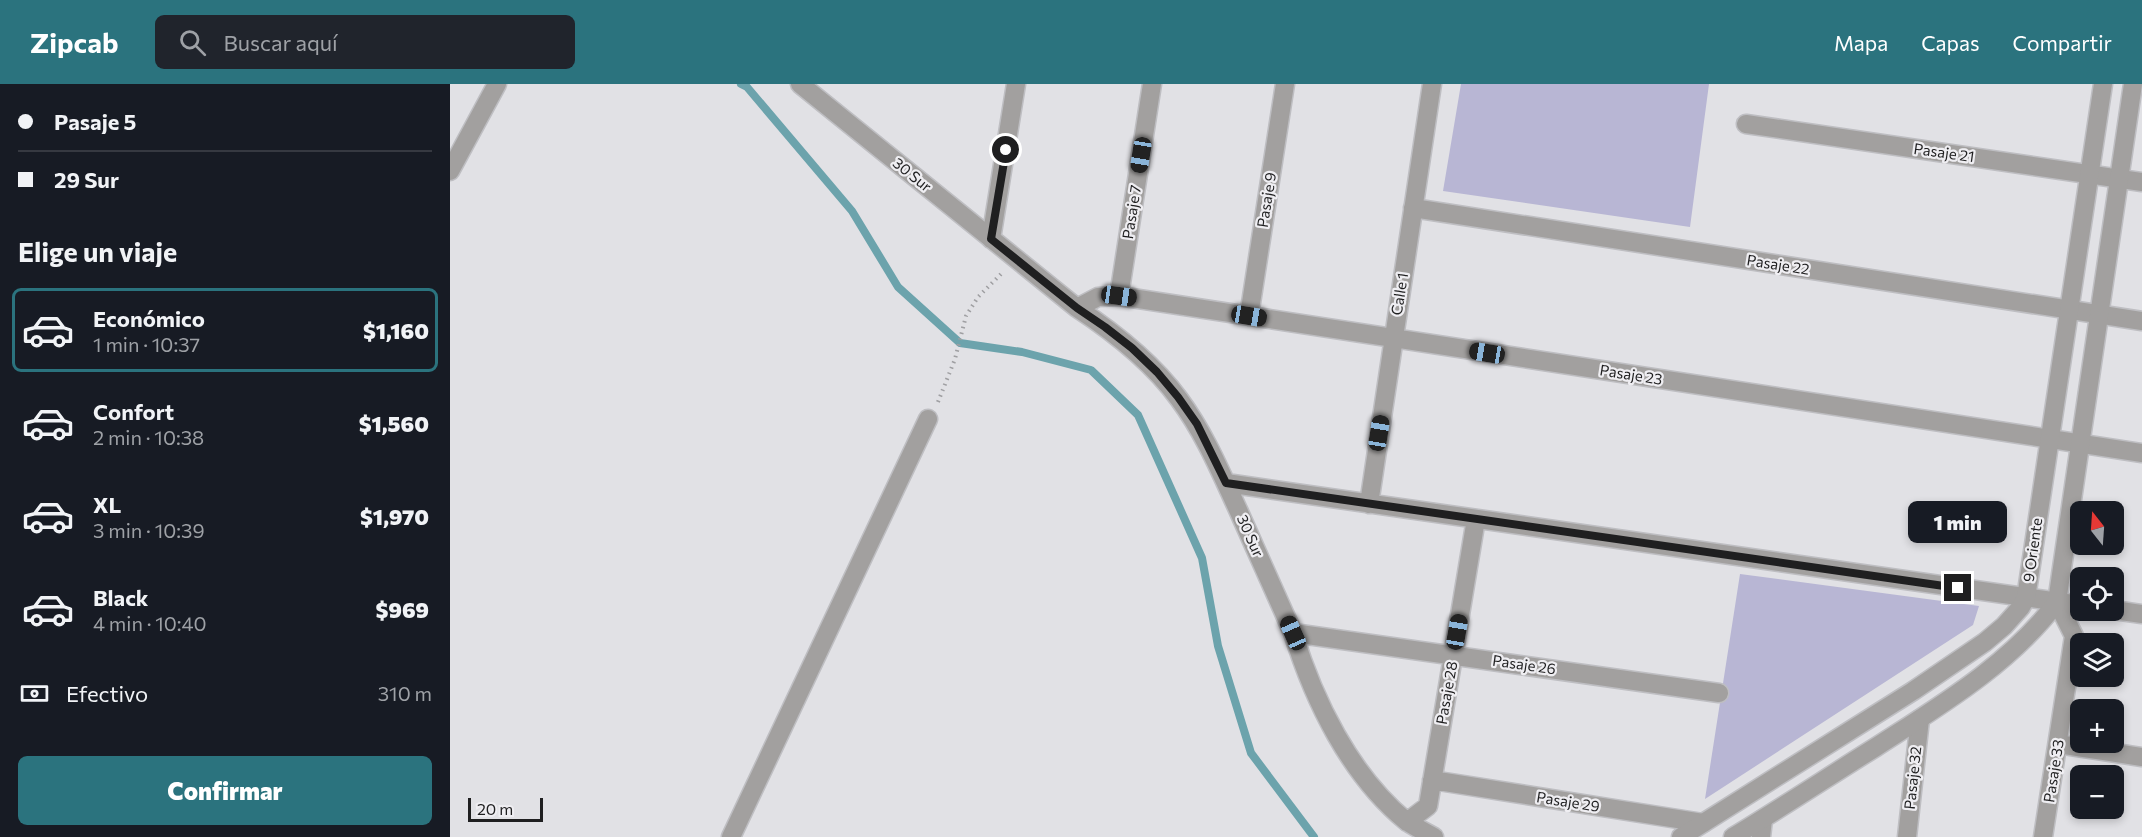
<!DOCTYPE html>
<html lang="es">
<meta charset="utf-8">
<style>
:root{--surface:#171b24;--page:#20242c;--text:#f1f3f6;--muted:#9ea1a6;--line:#363941;--accent:#2b737e}
body{margin:0;font-family:Commissioner,sans-serif;background:var(--page);color:var(--text);height:100vh;display:flex;flex-direction:column;font-size:22px;white-space:nowrap}
*{box-sizing:border-box;margin:0}
p{font-size:20px;color:var(--muted)}
.icon{flex:none;width:33px;height:33px;fill:none;stroke:currentColor;stroke-width:2;stroke-linecap:round;stroke-linejoin:round}
.map{position:relative;flex:1;overflow:hidden}
.drawer{display:flex;flex-direction:column;background:var(--surface);width:450px}
.drawer>*{flex:none}
.guide{display:grid;align-content:center;height:132px;padding:0 18px;background:var(--surface)}
.needle{width:39px;rotate:343deg}
.buttons{position:absolute;left:1620px;top:417px;display:grid;gap:12px}
.buttons a{display:grid;place-items:center;width:54px;height:54px;border-radius:9px;background:var(--surface);box-shadow:0 3px 9px #0003;font-size:30px}
.scale{position:absolute;left:18px;bottom:15px;width:75px;box-sizing:border-box;padding-left:6px;border:3px solid #1f1f20;border-top:0;font-size:16px;line-height:21px;white-space:nowrap;color:#1f1f20;-webkit-text-stroke:4px #efeef2;paint-order:stroke}
.end{position:absolute;width:27px;height:27px;margin:-14px;border:8px solid #1f1f20;background:#fff;box-shadow:0 0 0 3px #fff}
.from{border-radius:50%}
.bubble{position:absolute;height:42px;border-radius:9px;background:var(--surface);box-shadow:0 3px 9px #0003;font-size:20px;font-weight:800;line-height:42px;text-align:center}
.car{position:absolute;width:18px;height:36px;margin:-18px -9px;border-radius:8px;box-shadow:0 0 4px 2px #0007;background:linear-gradient(#222 24%,#8ab4d8 0 40%,#222 0 76%,#8ab4d8 0 86%,#222 0)}
.guide b{display:flex;align-items:center;gap:21px;height:57px;font-size:22px}
.guide b+b{border-top:2px solid var(--line)}
.guide i{width:15px;height:15px;background:var(--text)}
ul{padding:0;list-style:none}
li{display:flex;align-items:center;gap:18px;height:84px;margin:0 12px 9px;padding:0 6px;border:3px solid transparent;border-radius:9px}
li div{flex:1}
li b{display:block;font-size:22px}
li em{font-style:normal;font-weight:800}
li.on{border-color:var(--accent)}
li>.icon{width:54px;height:54px;stroke-width:1.5}
h2{padding:0 18px;font-size:27px;line-height:72px}
.pay{display:flex;align-items:center;gap:15px;height:66px;padding:0 18px;font-size:22px}
.pay p{margin-inline-start:auto}
.primary-button{display:flex;gap:12px;margin-top:auto;padding:12px 18px}
.primary-button a{flex:1;height:69px;border-radius:9px;background:var(--accent);color:#fff;font-size:24px;font-weight:800;line-height:69px;text-align:center}
header{display:flex;align-items:center;gap:36px;box-sizing:border-box;height:84px;padding:0 30px;background:var(--accent);color:#fff}
header strong{font-size:28px}
nav{display:flex;gap:33px;margin-inline-start:auto;font-size:21px}
.search{width:420px;height:54px;background:var(--page);display:flex;align-items:center;gap:15px;box-sizing:border-box;padding:0 21px;border-radius:9px;color:var(--muted);font-size:22px}
main{display:flex;flex:1;min-height:0}
.map>svg:first-child{display:block}
.park{fill:#b8b6d4}
.lines{fill:none;stroke-linecap:round;stroke-linejoin:round}
.stream{stroke:#6ca3ac;stroke-width:8}
.minor-casing{stroke:#bebec2;stroke-width:21}
.tertiary-casing{stroke:#bebec2;stroke-width:21}
.path{stroke:#9f9fa2;stroke-width:4;stroke-dasharray:1.5 4.5;stroke-linecap:butt}
.minor{stroke:#a2a09f;stroke-width:18}
.tertiary{stroke:#a2a09f;stroke-width:18}
.route{stroke:#1f1f20;stroke-width:8}
.labels{text-anchor:middle;stroke-width:4.5;stroke-linejoin:round;paint-order:stroke}
.street-label{font-size:15px;fill:#1f1f20;stroke:#efeef2}
</style>
<header>
<strong>Zipcab</strong>
<div class="search"><svg class="icon" aria-label="search" viewBox="0 0 24 24"><circle cx="10" cy="10" r="6"/><path d="M15 15l6 6"/></svg>Buscar aquí</div>
<nav><a>Mapa</a><a>Capas</a><a>Compartir</a></nav>
</header>
<main>
<section class="drawer">
<div class="guide">
<b><i class="from"></i>Pasaje 5</b>
<b><i></i>29 Sur</b>
</div>
<h2>Elige un viaje</h2>
<ul>
<li class="on"><svg class="icon" aria-label="car" viewBox="0 0 24 24"><path d="M5 17H2v-5l4-1 3-4h7l3 4 3 1v5h-3M9 17h6M6 11h13"/><circle cx="7" cy="17" r="2"/><circle cx="17" cy="17" r="2"/></svg><div><b>Económico</b><p>1 min · 10:37</p></div><em>$1,160</em></li>
<li><svg class="icon" aria-label="car" viewBox="0 0 24 24"><path d="M5 17H2v-5l4-1 3-4h7l3 4 3 1v5h-3M9 17h6M6 11h13"/><circle cx="7" cy="17" r="2"/><circle cx="17" cy="17" r="2"/></svg><div><b>Confort</b><p>2 min · 10:38</p></div><em>$1,560</em></li>
<li><svg class="icon" aria-label="car" viewBox="0 0 24 24"><path d="M5 17H2v-5l4-1 3-4h7l3 4 3 1v5h-3M9 17h6M6 11h13"/><circle cx="7" cy="17" r="2"/><circle cx="17" cy="17" r="2"/></svg><div><b>XL</b><p>3 min · 10:39</p></div><em>$1,970</em></li>
<li><svg class="icon" aria-label="car" viewBox="0 0 24 24"><path d="M5 17H2v-5l4-1 3-4h7l3 4 3 1v5h-3M9 17h6M6 11h13"/><circle cx="7" cy="17" r="2"/><circle cx="17" cy="17" r="2"/></svg><div><b>Black</b><p>4 min · 10:40</p></div><em>$969</em></li>
</ul>
<div class="pay"><svg class="icon" aria-label="cash" viewBox="0 0 24 24"><path d="M3 7h18v10H3z"/><circle cx="12" cy="12" r="2"/></svg>Efectivo<p>310 m</p></div>
<div class="primary-button"><a>Confirmar</a></div>
</section>
<div class="map">
<svg width="1692" height="753" viewBox="0 0 1692 753">
<rect width="100%" height="100%" fill="#e1e1e5"/>
<path class="park" d="M 1011,0 L 1259,0 L 1240,143 L 993,107 Z
M 1290,490 L 1529,522 L 1523,541 L 1255,715 Z"/>
<g class="lines">
<path class="stream" d="M 291,0 L 297,3 L 402,127 L 448,203 L 510,259 L 572,268 L 641,286 L 688,331 L 752,474 L 768,562 L 801,669 L 864,753"/>
<g class="minor-casing">
<path id="minor" d="M 350,0 L 627,224 C 665,249 702,278 729,315 C 755,350 771,389 789,428 C 807,468 825,509 843,549 C 864,617 900,691 956,737 C 965,743 975,748 984,753
M 1296,40 L 1692,98
M 0,87 L 47,0
M 963,124 L 1692,237
M 541,155 L 566,0
M 669,212 L 702,0
M 627,224 L 648,213 L 669,212 L 1692,369
M 799,232 L 835,0
M 776,399 L 1630,521
M 919,420 L 982,0
M 1664,526 L 1692,530
M 843,549 L 1269,609
M 1608,660 L 1692,673
M 982,696 L 1253,739
M 957,738 L 978,722 L 1026,435
M 281,753 L 478,335
M 1311,753 L 1313,735
M 1457,753 L 1470,635
M 1593,753 L 1624,552 L 1607,518"/>
</g>
<g class="tertiary-casing">
<path id="tertiary" d="M 1231,753 L 1463,607 L 1535,558 L 1554,542 L 1571,523 L 1576,514 L 1653,0
M 1283,753 C 1331,724 1378,693 1426,663 C 1491,621 1560,580 1607,518 L 1683,0"/>
</g>
<path class="path" d="M 488,318 L 505,275 L 516,232 L 528,213 L 551,190"/>
<use href="#minor" class="minor"/>
<use href="#tertiary" class="tertiary"/>
</g>
<g class="lines">
<path class="route" d="M 556,66 L 541,155 L 627,224 L 655,243 L 682,264 L 707,288 L 728,313 L 747,340 L 776,399 L 1508,504"/>
</g>
<g class="labels">
<g class="street-label">
<text transform="translate(1494 69) rotate(8)" y="5">Pasaje 21</text>
<text transform="translate(462 91) rotate(39)" y="5">30 Sur</text>
<text transform="translate(817 116) rotate(-81)" y="5">Pasaje 9</text>
<text transform="translate(682 128) rotate(-81)" y="5">Pasaje 7</text>
<text transform="translate(1328 181) rotate(9)" y="5">Pasaje 22</text>
<text transform="translate(950 210) rotate(-81)" y="5">Calle 1</text>
<text transform="translate(1181 291) rotate(9)" y="5">Pasaje 23</text>
<text transform="translate(800 452) rotate(66)" y="5">30 Sur</text>
<text transform="translate(1583 466) rotate(-82)" y="5">9 Oriente</text>
<text transform="translate(1074 581) rotate(8)" y="5">Pasaje 26</text>
<text transform="translate(997 609) rotate(-80)" y="5">Pasaje 28</text>
<text transform="translate(1604 687) rotate(-81)" y="5">Pasaje 33</text>
<text transform="translate(1463 694) rotate(-84)" y="5">Pasaje 32</text>
<text transform="translate(1118 718) rotate(9)" y="5">Pasaje 29</text>
</g>
</g>
</svg>
<div class="buttons">
<a><svg class="needle" viewBox="-14 -14 28 28"><path d="M0-13l5 13h-10z" fill="#e53935"/><path d="M0 13l5-13h-10z" fill="#9ea1a6"/></svg></a>
<a><svg class="icon" aria-label="locate" viewBox="0 0 24 24"><circle cx="12" cy="12" r="6"/><path d="M12 2v4M12 18v4M2 12h4M18 12h4"/></svg></a>
<a><svg class="icon" aria-label="layers" viewBox="0 0 24 24"><path d="M12 4l9 5-9 5-9-5zM3 14l9 5 9-5"/></svg></a>
<a>+</a>
<a>−</a>
</div>
<div class="scale">20 m</div>
<i class="end from" style="left:556px;top:66px"></i>
<i class="end" style="left:1508px;top:504px"></i>
<div class="bubble" style="left:1458px;top:417px;width:99px">1 min</div>
<i class="car" style="left:691px;top:71px;rotate:189deg"></i>
<i class="car" style="left:669px;top:212px;rotate:98deg"></i>
<i class="car" style="left:799px;top:232px;rotate:99deg"></i>
<i class="car" style="left:1037px;top:269px;rotate:279deg"></i>
<i class="car" style="left:929px;top:349px;rotate:9deg"></i>
<i class="car" style="left:1007px;top:548px;rotate:10deg"></i>
<i class="car" style="left:843px;top:549px;rotate:336deg"></i>
</div>
</main>
